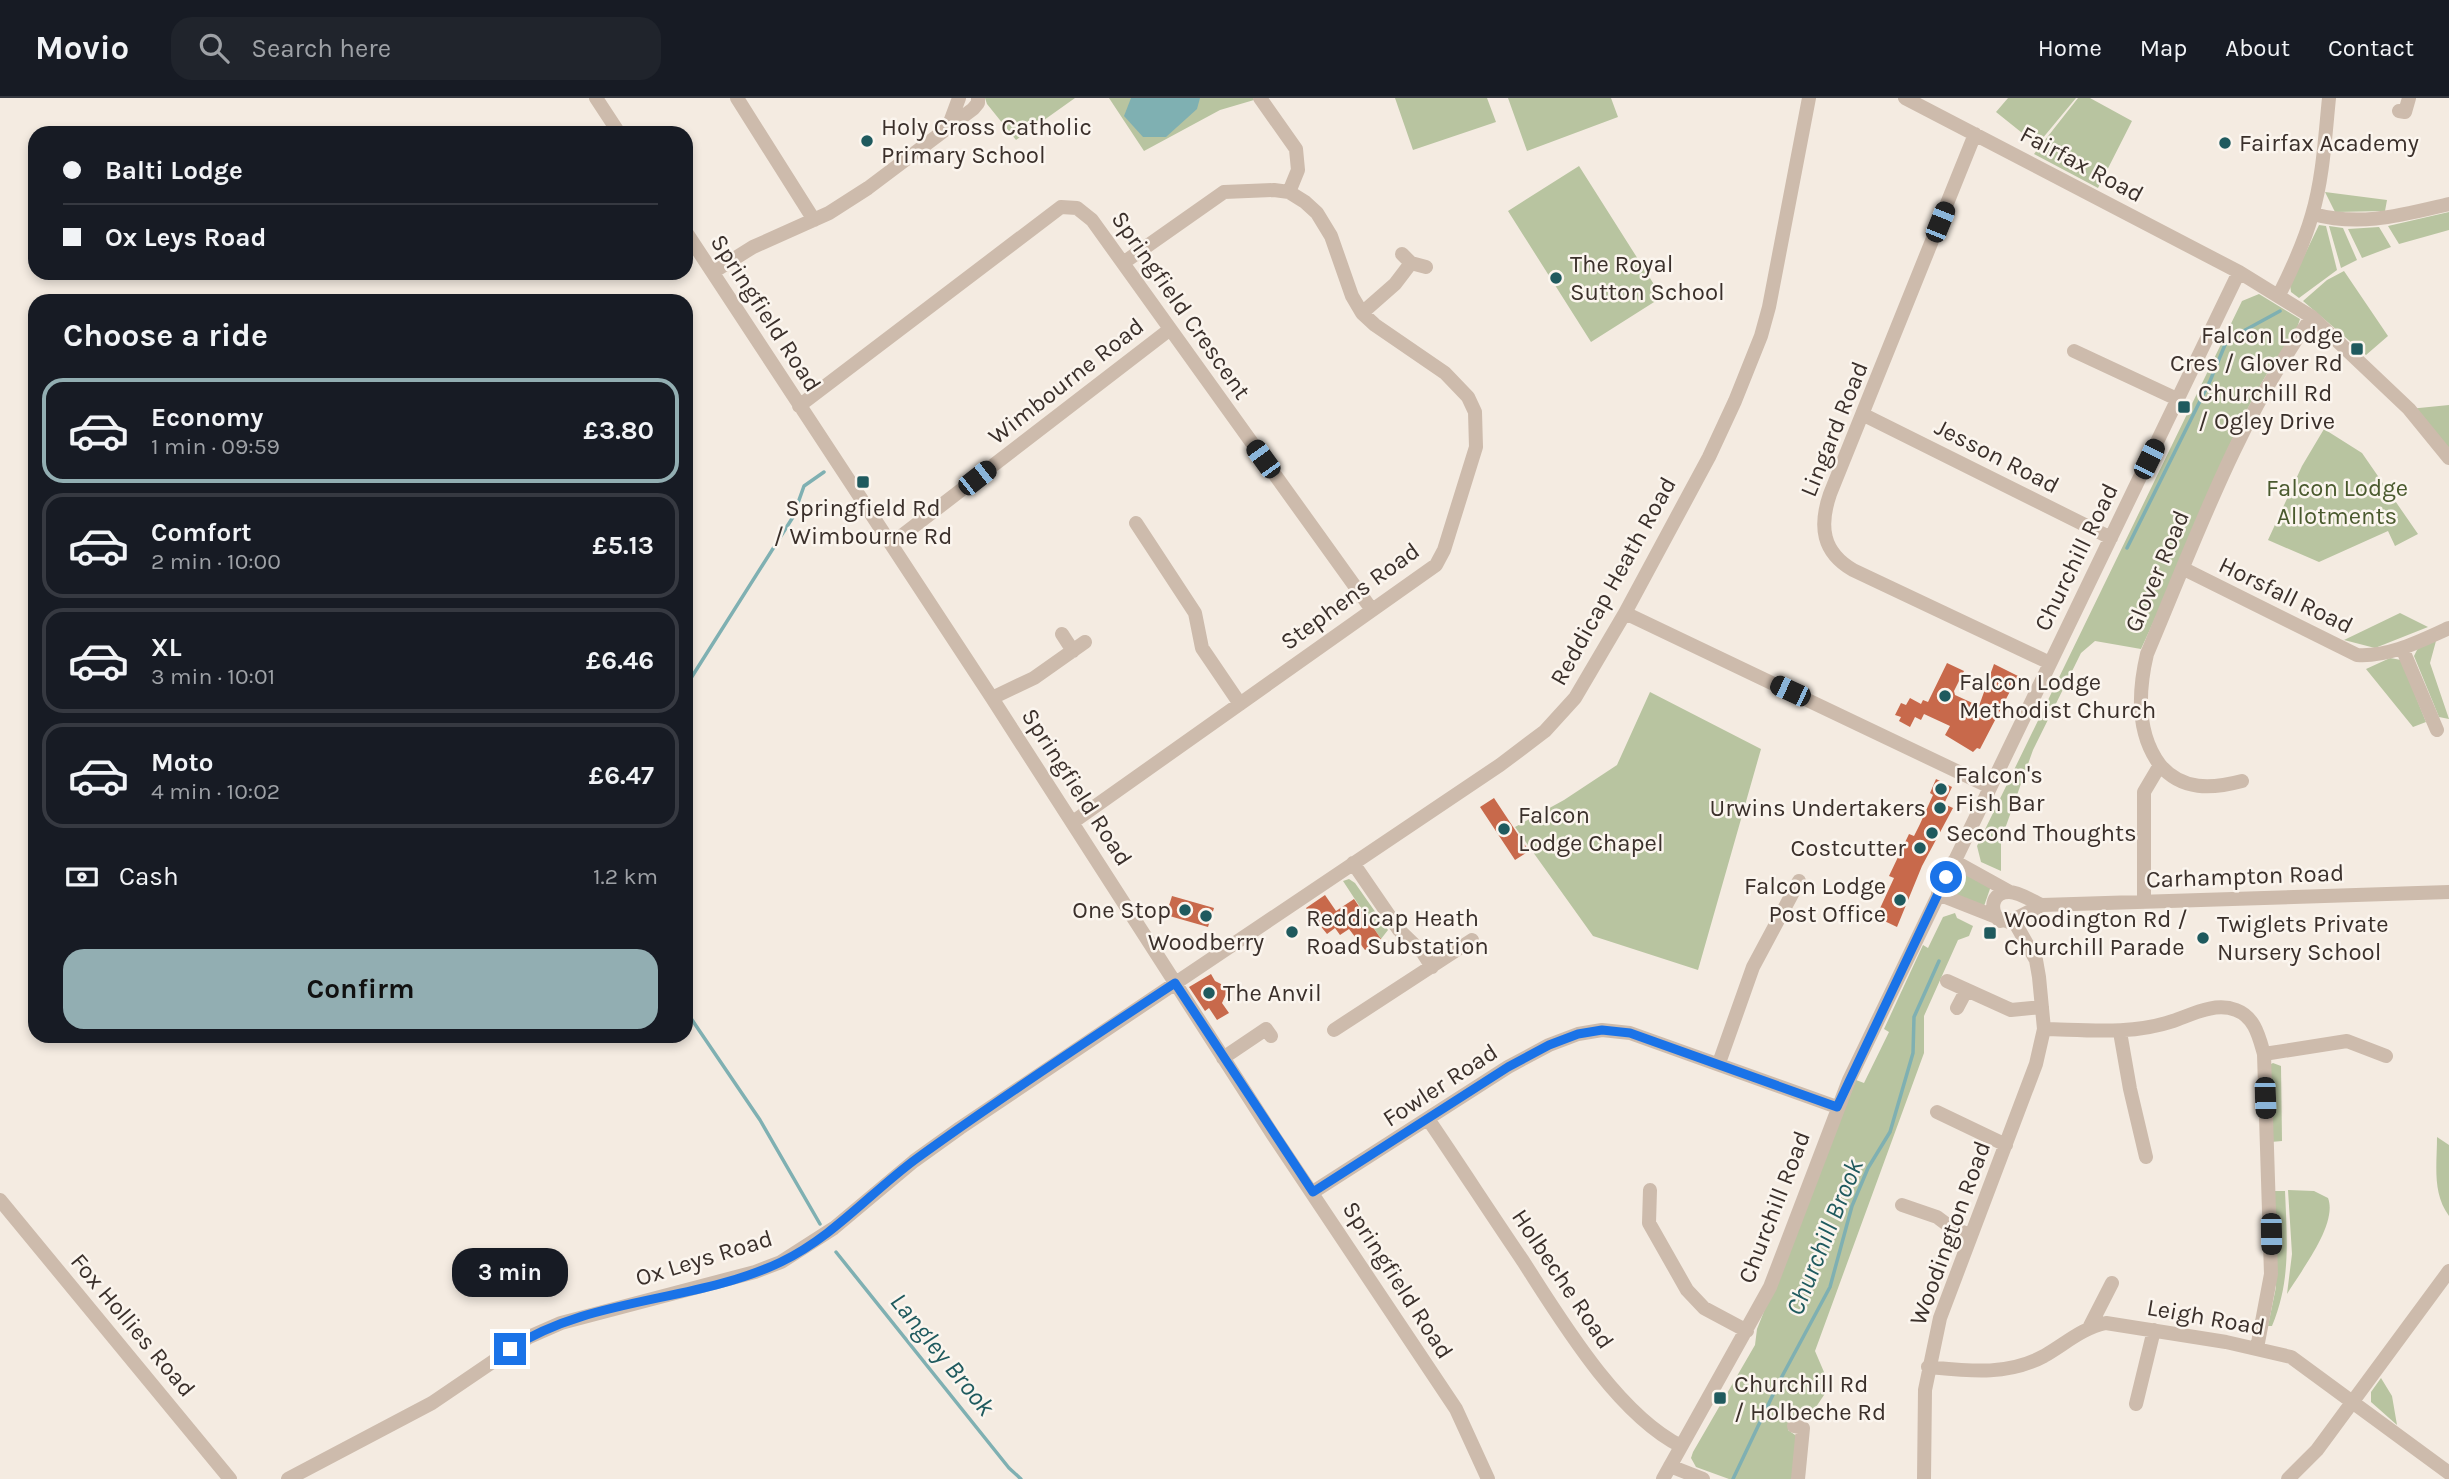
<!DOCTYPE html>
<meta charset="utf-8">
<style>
:root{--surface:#171b24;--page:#20242c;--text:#f1f3f6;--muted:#9ea1a6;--line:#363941;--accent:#92aeb2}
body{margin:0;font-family:Karla,sans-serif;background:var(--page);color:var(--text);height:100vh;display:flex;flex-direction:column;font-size:26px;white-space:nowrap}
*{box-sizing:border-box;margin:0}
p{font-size:23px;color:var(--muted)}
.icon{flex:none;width:38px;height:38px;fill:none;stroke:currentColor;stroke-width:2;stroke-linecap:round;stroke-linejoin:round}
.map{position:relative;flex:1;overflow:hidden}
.drawer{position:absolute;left:28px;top:196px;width:665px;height:749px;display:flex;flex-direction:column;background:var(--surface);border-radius:21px;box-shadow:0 4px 10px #0003}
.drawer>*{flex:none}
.banner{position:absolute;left:28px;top:28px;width:665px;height:154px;border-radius:21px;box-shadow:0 4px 10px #0003;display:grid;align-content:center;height:154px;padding:0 35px;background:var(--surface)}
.end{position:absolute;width:32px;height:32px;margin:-16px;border:9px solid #1a73e8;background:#fff;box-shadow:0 0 0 4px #fff}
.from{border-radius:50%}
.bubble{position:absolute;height:49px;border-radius:21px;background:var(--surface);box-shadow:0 4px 10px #0003;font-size:23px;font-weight:700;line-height:49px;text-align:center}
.car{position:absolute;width:21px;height:42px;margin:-21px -10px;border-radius:9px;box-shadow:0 0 5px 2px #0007;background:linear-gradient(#222 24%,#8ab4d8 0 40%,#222 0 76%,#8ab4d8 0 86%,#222 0)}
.banner b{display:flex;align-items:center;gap:24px;height:66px;font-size:26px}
.banner b+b{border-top:2px solid var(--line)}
.banner i{width:18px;height:18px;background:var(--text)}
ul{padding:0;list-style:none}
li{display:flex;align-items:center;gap:21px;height:105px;margin:0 14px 10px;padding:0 21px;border:4px solid var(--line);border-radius:21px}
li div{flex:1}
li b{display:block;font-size:26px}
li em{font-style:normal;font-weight:700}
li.active{border-color:var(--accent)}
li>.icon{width:63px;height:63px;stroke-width:1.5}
h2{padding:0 35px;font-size:32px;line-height:84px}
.pay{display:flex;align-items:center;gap:18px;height:77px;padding:0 35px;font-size:26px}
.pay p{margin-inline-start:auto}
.cta{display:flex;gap:14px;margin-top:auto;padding:14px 35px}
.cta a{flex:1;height:80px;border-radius:21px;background:var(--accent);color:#111;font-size:28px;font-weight:700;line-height:80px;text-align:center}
header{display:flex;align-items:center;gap:42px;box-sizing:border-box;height:98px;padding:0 35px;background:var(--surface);border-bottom:2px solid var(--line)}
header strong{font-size:33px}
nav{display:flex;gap:38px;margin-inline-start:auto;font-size:24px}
.search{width:490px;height:63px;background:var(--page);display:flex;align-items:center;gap:18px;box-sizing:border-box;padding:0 24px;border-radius:21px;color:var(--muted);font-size:26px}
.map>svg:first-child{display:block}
.green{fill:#b8c4a0}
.water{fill:#7fb0b2}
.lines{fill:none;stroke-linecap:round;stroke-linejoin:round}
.stream{stroke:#7fb0b2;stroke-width:3.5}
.building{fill:#c8694b}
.minor{stroke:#cdbbac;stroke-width:14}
.route{stroke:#1a73e8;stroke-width:9}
.poi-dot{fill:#1f5a5e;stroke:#fbf5ee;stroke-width:2.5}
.labels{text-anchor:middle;stroke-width:5;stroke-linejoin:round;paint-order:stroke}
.poi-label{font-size:24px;fill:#3b302b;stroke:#fbf5ee;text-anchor:start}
.street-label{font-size:24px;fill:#3b302b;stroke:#fbf5ee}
.park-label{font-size:24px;fill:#4a5a2e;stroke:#fbf5ee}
.water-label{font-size:26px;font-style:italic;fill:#1f5a5e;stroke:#fbf5ee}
</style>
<header>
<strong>Movio</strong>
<div class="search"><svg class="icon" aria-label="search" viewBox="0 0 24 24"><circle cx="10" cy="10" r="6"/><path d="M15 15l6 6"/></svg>Search here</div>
<nav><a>Home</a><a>Map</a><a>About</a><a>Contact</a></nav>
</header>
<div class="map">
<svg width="2449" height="1381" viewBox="0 0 2449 1381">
<rect width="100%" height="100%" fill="#f4ebe1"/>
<path class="green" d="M 985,0 L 1075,0 L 1016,42 L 987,6 Z
M 1109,0 L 1253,0 L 1254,2 L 1220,12 L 1144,53 Z
M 1395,0 L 1487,0 L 1496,24 L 1413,52 Z
M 1508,0 L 1611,0 L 1618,19 L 1527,53 Z
M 2008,0 L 2076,0 L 2037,47 L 1996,14 Z
M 2078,0 L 2090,0 L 2132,23 L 2098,90 L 2034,56 Z
M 1579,68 L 1662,199 L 1591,244 L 1508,113 Z
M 2325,94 L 2387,102 L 2385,113 L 2335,114 Z
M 2449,114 L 2449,132 L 2399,146 L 2388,128 Z
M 2319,127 L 2326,128 L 2337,172 L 2299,200 L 2291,194 L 2290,187 Z
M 2329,128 L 2343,130 L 2357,162 L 2341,170 Z
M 2379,129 L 2391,149 L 2362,160 L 2348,131 Z
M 2344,173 L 2388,238 L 2366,257 L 2303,203 L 2327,182 Z
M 2259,196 L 2300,221 L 2297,230 C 2284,250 2269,271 2257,293 C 2212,375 2181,466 2141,551 L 2095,543 L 2081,555 L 2033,652 L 2001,742 L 2001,773 L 1981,764 L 1977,748 L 2242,203 Z
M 2449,307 L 2449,360 L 2409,311 Z
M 2324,331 L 2362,355 L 2418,436 L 2395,448 L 2388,433 L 2319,464 L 2268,442 L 2302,368 Z
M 2400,515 L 2428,529 L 2375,550 L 2344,542 Z
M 2436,543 L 2430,565 L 2449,621 L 2439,619 L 2414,558 L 2418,550 Z
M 2390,560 L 2401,562 L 2426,624 L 2413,629 L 2366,571 Z
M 1650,594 L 1761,651 L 1698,872 L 1593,838 L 1515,729 L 1564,702 L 1617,667 Z
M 1966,775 L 1991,788 L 1984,808 L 1956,797 L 1951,792 L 1954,779 Z
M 1349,781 L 1355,785 L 1388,832 L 1381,841 L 1343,783 Z
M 1955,815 L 1957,820 L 1973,828 L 1969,838 L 1958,842 L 1924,918 L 1924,955 L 1815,1253 L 1830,1288 L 1810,1318 L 1791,1324 L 1788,1332 L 1798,1339 L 1794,1381 L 1729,1381 L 1696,1369 L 1691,1360 L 1693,1354 L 1755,1247 L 1757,1231 L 1856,982 L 1864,985 L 1889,934 L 1884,931 L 1923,847 L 1928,850 L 1943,819 Z
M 2273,965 L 2281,968 L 2282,1043 L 2271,1044 L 2269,967 Z
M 2437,1039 L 2449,1047 L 2449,1118 C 2432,1095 2437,1067 2437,1039 Z
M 2288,1092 L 2314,1093 L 2328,1100 C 2338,1126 2301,1173 2287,1196 L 2292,1156 Z
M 2274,1093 L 2285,1093 C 2287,1141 2291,1183 2272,1228 L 2268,1228 L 2276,1189 Z
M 2381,1280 L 2392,1298 L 2397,1327 L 2371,1304 L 2371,1294 Z"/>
<path class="water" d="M 1131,0 L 1200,0 L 1197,11 L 1166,39 L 1143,39 L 1124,18 Z"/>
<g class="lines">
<path class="stream" d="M 2127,450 L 2210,283 L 2227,242 L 2280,213
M 686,588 L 793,419 L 804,388 L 824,374
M 686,913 L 760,1022 L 820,1126
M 836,1154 L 1009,1370 L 1021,1381
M 1733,1381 L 1779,1284 L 1830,1189 L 1852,1108 L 1868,1070 L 1890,1034 L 1913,955 L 1914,919 L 1939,863"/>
</g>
<path class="building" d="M 1947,565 L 1964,573 L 1954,593 L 1955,597 L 1979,608 L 1994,566 L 2018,578 L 1980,651 L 1977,650 L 1973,654 L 1945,637 L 1950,628 L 1924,616 L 1921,622 L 1915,619 L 1910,629 L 1899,623 L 1901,619 L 1895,617 L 1901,605 L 1906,607 L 1910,600 L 1921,606 L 1923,602 L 1928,604 Z
M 1936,681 L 1952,689 L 1944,706 L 1953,710 L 1922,768 L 1897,829 L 1876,819 L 1894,780 L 1889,778 L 1909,736 L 1914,738 L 1920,726 L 1933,697 L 1930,695 Z
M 1494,700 L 1529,753 L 1515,762 L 1480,709 Z
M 1325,797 L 1336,813 L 1354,801 L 1381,841 L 1365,852 L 1349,831 L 1340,837 L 1335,830 L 1327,836 L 1306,810 Z
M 1172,798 L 1214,810 L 1208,829 L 1166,817 Z
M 1211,876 L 1215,883 L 1229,890 L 1222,905 L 1229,915 L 1217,922 L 1209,910 L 1205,913 L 1189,889 Z"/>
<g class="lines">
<path class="minor" d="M 596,0 L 619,35
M 737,0 L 814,122
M 1260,0 L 1296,51 L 1298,72 L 1289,94
M 1905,0 L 2239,174 L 2312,219 L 2409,311 L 2449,360
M 2399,13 L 2405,14 L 2409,0
M 949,27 L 959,0
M 1975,36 L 1830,396 C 1819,428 1822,454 1853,472 L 2050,565
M 2313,116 C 2361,129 2402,117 2449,106
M 686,134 L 992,600 L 1273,1037 L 1456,1311 L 1488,1381
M 1402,156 L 1411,165 L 1426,169
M 713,174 L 753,149 L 829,115 L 868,90 L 973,11 L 978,5 L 978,0
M 2279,197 C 2292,171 2304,145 2312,117 C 2323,80 2325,39 2329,0
M 1362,215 L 1395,186 L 1411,165
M 2074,253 L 2177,301
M 799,308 L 1061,109 L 1077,110 L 1092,122 L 1372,512
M 1864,317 L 2111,440
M 1136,425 L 1195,515 L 1202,550 L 1240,606
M 891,446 L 1169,232
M 2184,471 L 2357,557 C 2390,559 2420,543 2449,530
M 1625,515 L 1990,689
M 1062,536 L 1073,553
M 2402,550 L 2437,632
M 992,600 L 1034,580 L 1085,544
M 2160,667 C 2182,693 2212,691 2242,683
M 1073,724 L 1436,467 L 1444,452 L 1476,349 L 1475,314 L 1468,299 L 1445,275 L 1375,227 L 1362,215 L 1352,198 L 1331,138 L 1317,115 L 1305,104 L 1289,94 L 1274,92 L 1224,94 L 1123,165
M 1954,763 L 2010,794
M 1353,765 L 1399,832 L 1423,855 L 1432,869
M 1938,796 L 2009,824 L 2042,807 L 2449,794
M 2144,804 L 2144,694 L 2160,667 C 2136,635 2138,594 2147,556 C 2196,440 2238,321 2312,219
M 2000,823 C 1989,813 1991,794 2009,794 C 2019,794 2032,803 2042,807
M 1947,883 L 2011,912 L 2042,909
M 1957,910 L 1966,893
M 2044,931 C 2088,932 2131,937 2173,923 C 2193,916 2215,904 2236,912 C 2255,919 2259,939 2264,956 L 2271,1176 L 2257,1250
M 1334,932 L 1472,842
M 2120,934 L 2130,991 L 2146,1059
M 2264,956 L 2347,943 L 2386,958
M 1223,960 L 1266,931 L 1271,938
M 1719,965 L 1753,869 L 1799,783
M 1937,1014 L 2006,1047
M 1428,1021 C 1460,1068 1491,1116 1523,1163 C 1561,1222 1617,1316 1681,1348
M 1650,1092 L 1649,1125 L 1687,1192 L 1704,1210 L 1747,1233
M 1313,1094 L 1508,969 L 1549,947 L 1578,936 L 1602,932 L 1630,935 L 1837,1009
M 0,1102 L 230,1381
M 1902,1107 L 1937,1119 L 1953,1131 L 1971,1137
M 2090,1228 L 2112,1185
M 1928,1269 C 1969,1273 2007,1278 2044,1258 C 2065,1246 2082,1230 2106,1225 L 2226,1244 L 2291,1259 L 2449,1375
M 2136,1306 L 2154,1232
M 1794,1328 L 1803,1330 L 1798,1381
M 1670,1368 L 1703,1381
M 288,1381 L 432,1305 L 529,1239 L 561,1225 L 755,1174 L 781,1164 L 834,1130 L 914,1063 L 960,1030 L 1500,667 L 1545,633 L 1575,600 L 1625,515 L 1709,359 L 1735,303 L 1761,238 L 1769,209 L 1809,0
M 1663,1381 L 1770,1189 L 1849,982 L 2239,174
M 1924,1381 L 1925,1292 L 1940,1220 L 2036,966 L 2044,931 L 2039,879 L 2036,862 L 2014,823
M 2288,1381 L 2317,1352 L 2449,1173"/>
</g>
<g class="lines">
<path class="route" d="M 510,1251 C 591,1198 695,1205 781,1164 C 833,1139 870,1095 916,1061 C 1000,1000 1088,942 1175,885 L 1313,1094 L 1508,969 L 1549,947 L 1578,936 L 1602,932 L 1630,935 L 1837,1009 L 1946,779"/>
</g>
<g class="poi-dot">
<circle cx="867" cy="43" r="7"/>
<circle cx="2225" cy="45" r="7"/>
<circle cx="1556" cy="180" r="7"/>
<rect x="2350" y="244" width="14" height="14" rx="3.5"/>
<rect x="2177" y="302" width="14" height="14" rx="3.5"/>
<rect x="856" y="377" width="14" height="14" rx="3.5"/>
<circle cx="1945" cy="598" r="7"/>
<circle cx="1941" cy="691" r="7"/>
<circle cx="1940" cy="710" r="7"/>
<circle cx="1504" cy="731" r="7"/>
<circle cx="1932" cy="735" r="7"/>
<circle cx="1920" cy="750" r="7"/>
<circle cx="1900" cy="802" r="7"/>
<circle cx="1185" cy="812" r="7"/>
<circle cx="1206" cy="818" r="7"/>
<circle cx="1292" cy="834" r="7"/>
<rect x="1983" y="828" width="14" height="14" rx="3.5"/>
<circle cx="2203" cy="840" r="7"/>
<circle cx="1209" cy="895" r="7"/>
<rect x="1713" y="1293" width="14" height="14" rx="3.5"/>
</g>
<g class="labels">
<g class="poi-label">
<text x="881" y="37">Holy Cross Catholic<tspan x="881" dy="28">Primary School</tspan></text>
<text x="2239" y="53">Fairfax Academy</text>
<text x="1570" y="174">The Royal<tspan x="1570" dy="28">Sutton School</tspan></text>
<text x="2343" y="245" text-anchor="end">Falcon Lodge<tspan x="2343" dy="28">Cres / Glover Rd</tspan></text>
<text x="2198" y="303">Churchill Rd<tspan x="2198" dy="28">/ Ogley Drive</tspan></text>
<text x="863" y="418" text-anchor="middle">Springfield Rd<tspan x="863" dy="28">/ Wimbourne Rd</tspan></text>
<text x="1959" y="592">Falcon Lodge<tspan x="1959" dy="28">Methodist Church</tspan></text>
<text x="1955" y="685">Falcon's<tspan x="1955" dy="28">Fish Bar</tspan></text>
<text x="1926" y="718" text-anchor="end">Urwins Undertakers</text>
<text x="1518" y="725">Falcon<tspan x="1518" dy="28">Lodge Chapel</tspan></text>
<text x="1946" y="743">Second Thoughts</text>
<text x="1906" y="758" text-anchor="end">Costcutter</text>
<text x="1886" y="796" text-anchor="end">Falcon Lodge<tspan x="1886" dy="28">Post Office</tspan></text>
<text x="1171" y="820" text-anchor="end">One Stop</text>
<text x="1306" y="828">Reddicap Heath<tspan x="1306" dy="28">Road Substation</tspan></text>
<text x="2004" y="829">Woodington Rd /<tspan x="2004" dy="28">Churchill Parade</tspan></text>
<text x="2217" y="834">Twiglets Private<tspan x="2217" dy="28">Nursery School</tspan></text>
<text x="1206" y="852" text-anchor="middle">Woodberry</text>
<text x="1223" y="903">The Anvil</text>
<text x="1734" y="1294">Churchill Rd<tspan x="1734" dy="28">/ Holbeche Rd</tspan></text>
</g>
<g class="street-label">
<text transform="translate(2082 66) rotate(28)" y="8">Fairfax Road</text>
<text transform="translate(1181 207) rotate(55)" y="8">Springfield Crescent</text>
<text transform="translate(766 215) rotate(57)" y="8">Springfield Road</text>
<text transform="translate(1066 283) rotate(-38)" y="8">Wimbourne Road</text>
<text transform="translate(1834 331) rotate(-68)" y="8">Lingard Road</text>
<text transform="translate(1997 358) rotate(27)" y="8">Jesson Road</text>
<text transform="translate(2076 459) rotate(-64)" y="8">Churchill Road</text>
<text transform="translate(2157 473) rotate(-67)" y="8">Glover Road</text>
<text transform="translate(1613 483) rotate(-61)" y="8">Reddicap Heath Road</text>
<text transform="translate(2286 497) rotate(26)" y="8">Horsfall Road</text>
<text transform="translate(1350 498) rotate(-36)" y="8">Stephens Road</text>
<text transform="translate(1077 689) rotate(57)" y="8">Springfield Road</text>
<text transform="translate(2245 778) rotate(-2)" y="8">Carhampton Road</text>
<text transform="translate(1440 987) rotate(-33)" y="8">Fowler Road</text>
<text transform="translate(1774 1109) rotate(-69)" y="8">Churchill Road</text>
<text transform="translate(1950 1135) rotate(-70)" y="8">Woodington Road</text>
<text transform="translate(704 1160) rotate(-17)" y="8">Ox Leys Road</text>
<text transform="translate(1563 1181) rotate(56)" y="8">Holbeche Road</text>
<text transform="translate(1398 1182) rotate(57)" y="8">Springfield Road</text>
<text transform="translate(2206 1219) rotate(10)" y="8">Leigh Road</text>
<text transform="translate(133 1227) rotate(50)" y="8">Fox Hollies Road</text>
</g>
<g class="park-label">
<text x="2337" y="398">Falcon Lodge<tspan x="2337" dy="28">Allotments</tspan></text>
</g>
<g class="water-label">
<text transform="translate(1824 1139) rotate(-68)" y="9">Churchill Brook</text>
<text transform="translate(943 1256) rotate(51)" y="9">Langley Brook</text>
</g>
</g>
</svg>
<i class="end from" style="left:1946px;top:779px"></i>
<i class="end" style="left:510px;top:1251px"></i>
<div class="bubble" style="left:452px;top:1150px;width:116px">3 min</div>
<i class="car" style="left:1940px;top:124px;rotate:22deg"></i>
<i class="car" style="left:1263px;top:361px;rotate:324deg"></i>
<i class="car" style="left:2149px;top:361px;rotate:26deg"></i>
<i class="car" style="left:977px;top:380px;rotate:52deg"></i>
<i class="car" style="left:1790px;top:593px;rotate:295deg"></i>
<i class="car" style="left:2265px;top:1000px;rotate:178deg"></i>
<i class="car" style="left:2271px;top:1136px;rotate:179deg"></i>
<div class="banner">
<b><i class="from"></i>Balti Lodge</b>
<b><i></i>Ox Leys Road</b>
</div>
<section class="drawer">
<h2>Choose a ride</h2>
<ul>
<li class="active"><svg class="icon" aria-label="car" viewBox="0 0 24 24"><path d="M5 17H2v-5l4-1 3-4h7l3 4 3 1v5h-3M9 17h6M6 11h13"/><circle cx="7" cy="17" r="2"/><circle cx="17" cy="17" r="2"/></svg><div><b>Economy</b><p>1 min · 09:59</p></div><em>£3.80</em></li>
<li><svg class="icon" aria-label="car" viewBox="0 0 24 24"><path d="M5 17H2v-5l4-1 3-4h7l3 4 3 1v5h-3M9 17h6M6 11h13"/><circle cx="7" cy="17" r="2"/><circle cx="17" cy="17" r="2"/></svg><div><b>Comfort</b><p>2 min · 10:00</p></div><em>£5.13</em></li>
<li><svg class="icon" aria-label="car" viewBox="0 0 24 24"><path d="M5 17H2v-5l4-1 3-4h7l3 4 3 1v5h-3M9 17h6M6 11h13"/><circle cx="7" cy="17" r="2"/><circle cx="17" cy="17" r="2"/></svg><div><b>XL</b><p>3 min · 10:01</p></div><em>£6.46</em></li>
<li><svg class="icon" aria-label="car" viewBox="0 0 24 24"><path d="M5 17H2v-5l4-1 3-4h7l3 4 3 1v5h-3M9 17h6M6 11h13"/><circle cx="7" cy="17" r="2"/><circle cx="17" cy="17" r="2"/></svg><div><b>Moto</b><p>4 min · 10:02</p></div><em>£6.47</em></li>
</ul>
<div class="pay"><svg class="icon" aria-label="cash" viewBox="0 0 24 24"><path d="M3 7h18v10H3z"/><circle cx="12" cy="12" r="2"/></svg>Cash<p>1.2 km</p></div>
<div class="cta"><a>Confirm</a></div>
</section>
</div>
